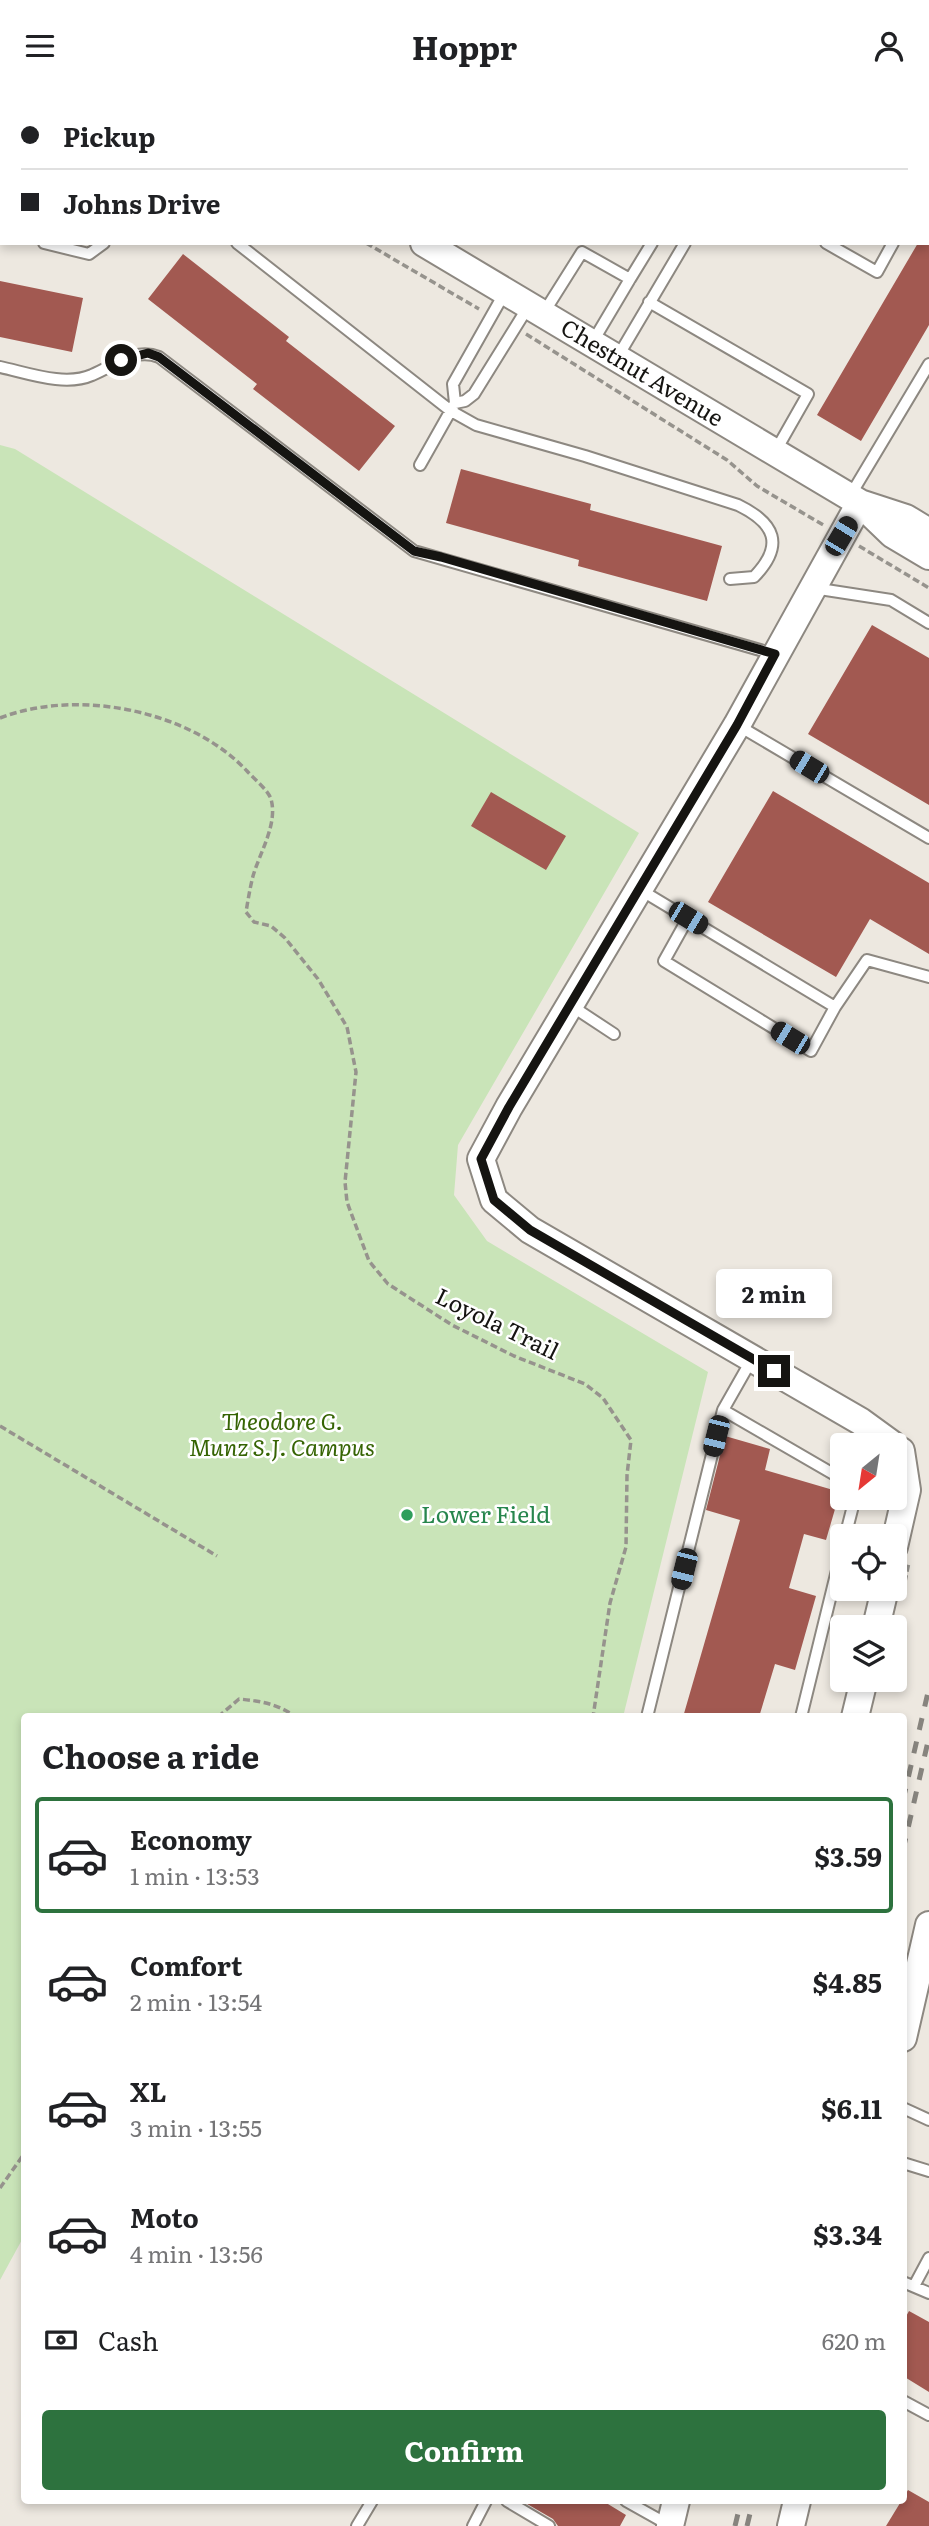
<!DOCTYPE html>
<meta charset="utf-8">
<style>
:root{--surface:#fff;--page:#f2f2f2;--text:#202124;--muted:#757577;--line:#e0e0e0;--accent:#2d723e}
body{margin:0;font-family:Literata,serif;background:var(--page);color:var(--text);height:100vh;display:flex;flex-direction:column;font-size:26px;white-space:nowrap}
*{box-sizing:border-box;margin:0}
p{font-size:23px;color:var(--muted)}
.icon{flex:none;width:38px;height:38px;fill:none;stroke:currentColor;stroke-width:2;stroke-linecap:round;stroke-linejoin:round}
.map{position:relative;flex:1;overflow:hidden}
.side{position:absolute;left:21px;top:1622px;width:886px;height:791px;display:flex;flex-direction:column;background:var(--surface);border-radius:7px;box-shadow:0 4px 10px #0003}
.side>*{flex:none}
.hud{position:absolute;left:0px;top:0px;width:929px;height:154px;box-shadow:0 4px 10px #0003;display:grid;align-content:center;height:154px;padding:0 21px;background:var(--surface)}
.needle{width:46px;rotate:210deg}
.fabs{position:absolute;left:830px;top:1342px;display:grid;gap:14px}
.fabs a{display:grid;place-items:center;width:77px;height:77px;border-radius:7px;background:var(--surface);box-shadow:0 4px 10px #0003;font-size:35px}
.end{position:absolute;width:32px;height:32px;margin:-16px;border:9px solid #151411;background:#fff;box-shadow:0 0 0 4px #fff}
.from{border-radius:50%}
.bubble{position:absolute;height:49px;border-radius:7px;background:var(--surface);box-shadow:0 4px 10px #0003;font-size:23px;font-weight:700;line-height:49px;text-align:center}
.car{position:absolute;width:21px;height:42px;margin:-21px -10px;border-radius:9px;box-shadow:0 0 5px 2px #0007;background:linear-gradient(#222 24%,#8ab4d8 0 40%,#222 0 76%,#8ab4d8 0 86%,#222 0)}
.hud b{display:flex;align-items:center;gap:24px;height:66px;font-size:26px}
.hud b+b{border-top:2px solid var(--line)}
.hud i{width:18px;height:18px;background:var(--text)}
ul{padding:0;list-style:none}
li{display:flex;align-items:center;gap:21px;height:116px;margin:0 14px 10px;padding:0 7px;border:4px solid transparent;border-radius:7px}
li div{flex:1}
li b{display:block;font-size:26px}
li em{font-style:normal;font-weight:700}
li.active{border-color:var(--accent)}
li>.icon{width:63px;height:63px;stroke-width:1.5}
h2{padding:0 21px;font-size:32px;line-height:84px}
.pay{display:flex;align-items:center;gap:18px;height:77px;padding:0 21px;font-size:26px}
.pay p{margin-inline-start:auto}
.button{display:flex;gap:14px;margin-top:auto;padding:14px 21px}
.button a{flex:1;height:80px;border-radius:7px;background:var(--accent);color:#fff;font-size:28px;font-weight:700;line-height:80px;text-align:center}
header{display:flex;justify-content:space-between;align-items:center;height:91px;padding:0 21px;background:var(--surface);font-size:32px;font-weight:700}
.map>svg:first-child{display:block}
.green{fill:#c9e4b8}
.building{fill:#a25951}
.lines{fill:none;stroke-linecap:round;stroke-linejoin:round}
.service-casing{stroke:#8d8881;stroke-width:14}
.tertiary-casing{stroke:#8d8881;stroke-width:30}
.path{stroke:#96938d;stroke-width:3.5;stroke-dasharray:7 3.5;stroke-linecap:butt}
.service{stroke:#fff;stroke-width:10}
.tertiary{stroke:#fff;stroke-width:26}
.rail{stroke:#87847e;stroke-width:5;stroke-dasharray:12 12;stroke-linecap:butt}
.route{stroke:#151411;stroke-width:9}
.leisure-dot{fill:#2e9e5b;stroke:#fff;stroke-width:2.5}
.labels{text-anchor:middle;stroke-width:5;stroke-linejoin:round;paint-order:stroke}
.street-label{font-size:23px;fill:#151411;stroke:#fff}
.park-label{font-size:23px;font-style:italic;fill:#366404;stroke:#fff}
.leisure-label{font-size:23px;fill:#27864d;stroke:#fff;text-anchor:start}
</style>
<header><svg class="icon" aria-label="menu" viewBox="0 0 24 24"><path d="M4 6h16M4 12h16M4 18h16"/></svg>Hoppr<svg class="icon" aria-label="person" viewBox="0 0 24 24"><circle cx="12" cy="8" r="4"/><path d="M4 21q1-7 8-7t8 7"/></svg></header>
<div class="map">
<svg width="929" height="2435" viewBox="0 0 929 2435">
<rect width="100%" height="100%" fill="#ede8e0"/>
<path class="green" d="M 0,354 L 15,358 L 639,742 L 458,1054 L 454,1104 L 487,1150 L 708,1281 L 623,1626 L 24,1626 L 24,2145 L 0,2189 Z"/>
<path class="building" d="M 918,152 L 929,152 L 929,234 L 861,350 L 817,324 Z
M 183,163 L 289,246 L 286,250 L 395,335 L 359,380 L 253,298 L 257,293 L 148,208 Z
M 0,190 L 83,207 L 72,261 L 0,246 Z
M 461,378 L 591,413 L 590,419 L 722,455 L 707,510 L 578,475 L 579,469 L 446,432 Z
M 872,534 L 929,567 L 929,714 L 808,643 Z
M 773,700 L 929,792 L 929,863 L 870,828 L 836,886 L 708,811 Z
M 491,701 L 566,745 L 546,779 L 471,735 Z
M 725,1345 L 770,1358 L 765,1379 L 840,1401 L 826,1449 L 804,1443 L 789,1497 L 816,1505 L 795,1579 L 775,1573 L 759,1626 L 683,1626 L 740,1429 L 706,1419 Z
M 909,2220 L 929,2231 L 929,2301 L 903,2285 L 903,2231 Z
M 908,2399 L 929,2411 L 929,2435 L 886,2435 Z
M 522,2410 L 603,2410 L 626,2424 L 620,2435 L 558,2435 L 553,2428 Z"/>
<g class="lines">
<g class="service-casing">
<path id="service" d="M 214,2 L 216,0
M 264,2 L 264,0
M 0,142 L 2,143
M 44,152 L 89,163 L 104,152
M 237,152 L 451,320 L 476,334 L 585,365 L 738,414 C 775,432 785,454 754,486 L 730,488
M 826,152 L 877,181 L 893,152
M 630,188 L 652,152
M 649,211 L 808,303 L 775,361
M 543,223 L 582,161 L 630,188 L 592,252
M 617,267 L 685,152
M 0,276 C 28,282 65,296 92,284 C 114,275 135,256 159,266 L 414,460 L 774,563
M 455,312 L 465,310 L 474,303 L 528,216
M 420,374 L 455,312 L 453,293 L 505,201
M 850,405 L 929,273
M 813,497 L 891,509 L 929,532
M 739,635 L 929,747
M 639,798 L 835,916 L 867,869 L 929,886
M 688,827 L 664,870 L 811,960 L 835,916
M 570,914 L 614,943
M 752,1268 L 723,1319 L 842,1388
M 845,1446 L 855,1407
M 647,1626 L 723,1319
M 801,1626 L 842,1459
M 903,2017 L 929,2029
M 903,2072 L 929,2080
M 903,2191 L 929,2202
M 914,2195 L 929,2167
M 903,2310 L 929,2324
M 507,2410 L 549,2435
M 626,2410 L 669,2434
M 357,2435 L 372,2410
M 473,2435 L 486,2410"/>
</g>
<g class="tertiary-casing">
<path id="tertiary" d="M 168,0 L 171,2
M 424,152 L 860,412 L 906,427 L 929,441
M 860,412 L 737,634 L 509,1016 L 481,1068 L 494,1109 L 530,1139 L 860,1330 L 893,1354
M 866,418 L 892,443 L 929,465
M 894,1356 L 901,1360 L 907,1399 L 894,1456
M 876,1536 L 885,1498
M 855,1626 L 864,1589
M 903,1947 L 929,1834
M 670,2435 L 676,2410
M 791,2435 L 797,2410"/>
</g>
<path class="path" d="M 110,0 L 113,2
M 366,152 L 479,218
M 526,243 L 727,369 L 757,395 L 825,435
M 859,455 L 929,497
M 0,627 C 77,597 190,619 247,680 C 254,688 268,699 271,708 C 278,733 260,761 253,785 C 250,797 248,809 246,821 L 254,831 L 271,835 L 285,847 L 318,888 L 347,936 L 356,981 L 345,1091 L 347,1111 L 369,1170 L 388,1193 L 452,1234 L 514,1265 L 585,1293 L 603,1307 L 631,1349 L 627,1384 L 626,1456 L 610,1512 L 593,1626
M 0,1335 L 217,1465
M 905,1491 L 909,1471
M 218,1626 L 239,1608 C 261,1610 278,1613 296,1626
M 0,2097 L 24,2063"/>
<use href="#service" class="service"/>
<use href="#tertiary" class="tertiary"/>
<path class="rail" d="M 903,1709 L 929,1597
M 903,1759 L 929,1646
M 735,2435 L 741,2410
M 747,2435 L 753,2410"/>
</g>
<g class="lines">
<path class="route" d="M 121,269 L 148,262 L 159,266 L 414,460 L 441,466 L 775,563 L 737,634 L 509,1016 L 481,1068 L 494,1109 L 530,1139 L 774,1280"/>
</g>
<circle class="leisure-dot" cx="407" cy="1424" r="7"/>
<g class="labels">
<g class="street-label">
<text transform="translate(642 282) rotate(31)" y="8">Chestnut Avenue</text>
<text transform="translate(497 1233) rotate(26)" y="8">Loyola Trail</text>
</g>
<g class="park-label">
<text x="282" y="1339">Theodore G.<tspan x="282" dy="26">Munz S.J. Campus</tspan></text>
</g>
<g class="leisure-label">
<text x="421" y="1432">Lower Field</text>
</g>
</g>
</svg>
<div class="fabs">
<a><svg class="needle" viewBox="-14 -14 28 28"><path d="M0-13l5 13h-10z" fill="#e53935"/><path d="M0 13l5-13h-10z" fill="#757577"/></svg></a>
<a><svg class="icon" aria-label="locate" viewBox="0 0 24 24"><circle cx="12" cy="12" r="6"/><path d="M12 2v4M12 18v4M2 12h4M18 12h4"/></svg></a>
<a><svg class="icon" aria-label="layers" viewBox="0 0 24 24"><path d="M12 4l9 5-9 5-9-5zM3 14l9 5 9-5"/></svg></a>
</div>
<i class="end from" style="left:121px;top:269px"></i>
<i class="end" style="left:774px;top:1280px"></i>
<div class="bubble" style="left:716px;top:1178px;width:116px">2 min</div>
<i class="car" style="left:841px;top:445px;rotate:31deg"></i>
<i class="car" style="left:809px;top:676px;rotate:301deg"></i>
<i class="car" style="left:688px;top:827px;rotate:121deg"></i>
<i class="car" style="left:790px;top:947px;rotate:301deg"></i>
<i class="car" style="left:716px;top:1345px;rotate:194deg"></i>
<i class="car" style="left:684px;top:1478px;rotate:194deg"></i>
<div class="hud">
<b><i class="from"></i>Pickup</b>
<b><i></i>Johns Drive</b>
</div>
<section class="side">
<h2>Choose a ride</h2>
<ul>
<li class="active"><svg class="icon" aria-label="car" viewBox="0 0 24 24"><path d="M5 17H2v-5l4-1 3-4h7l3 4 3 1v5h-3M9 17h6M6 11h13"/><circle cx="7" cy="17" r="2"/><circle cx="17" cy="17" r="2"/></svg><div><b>Economy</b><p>1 min · 13:53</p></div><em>$3.59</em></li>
<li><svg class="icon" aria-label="car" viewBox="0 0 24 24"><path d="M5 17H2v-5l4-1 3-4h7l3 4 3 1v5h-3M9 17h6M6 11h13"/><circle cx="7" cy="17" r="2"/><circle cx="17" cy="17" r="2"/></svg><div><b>Comfort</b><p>2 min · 13:54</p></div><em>$4.85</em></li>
<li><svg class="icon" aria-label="car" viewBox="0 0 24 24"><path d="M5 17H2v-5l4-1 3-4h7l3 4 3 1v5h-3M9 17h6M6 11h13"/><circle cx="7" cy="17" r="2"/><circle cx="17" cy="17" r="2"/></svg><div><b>XL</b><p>3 min · 13:55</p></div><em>$6.11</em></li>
<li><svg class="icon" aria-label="car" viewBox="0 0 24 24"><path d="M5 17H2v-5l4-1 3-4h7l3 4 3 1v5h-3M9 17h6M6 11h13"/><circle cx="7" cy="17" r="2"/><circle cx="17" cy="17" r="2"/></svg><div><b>Moto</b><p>4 min · 13:56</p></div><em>$3.34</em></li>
</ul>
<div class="pay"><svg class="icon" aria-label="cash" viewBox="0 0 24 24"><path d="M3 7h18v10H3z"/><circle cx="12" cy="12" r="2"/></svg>Cash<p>620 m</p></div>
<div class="button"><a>Confirm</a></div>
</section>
</div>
